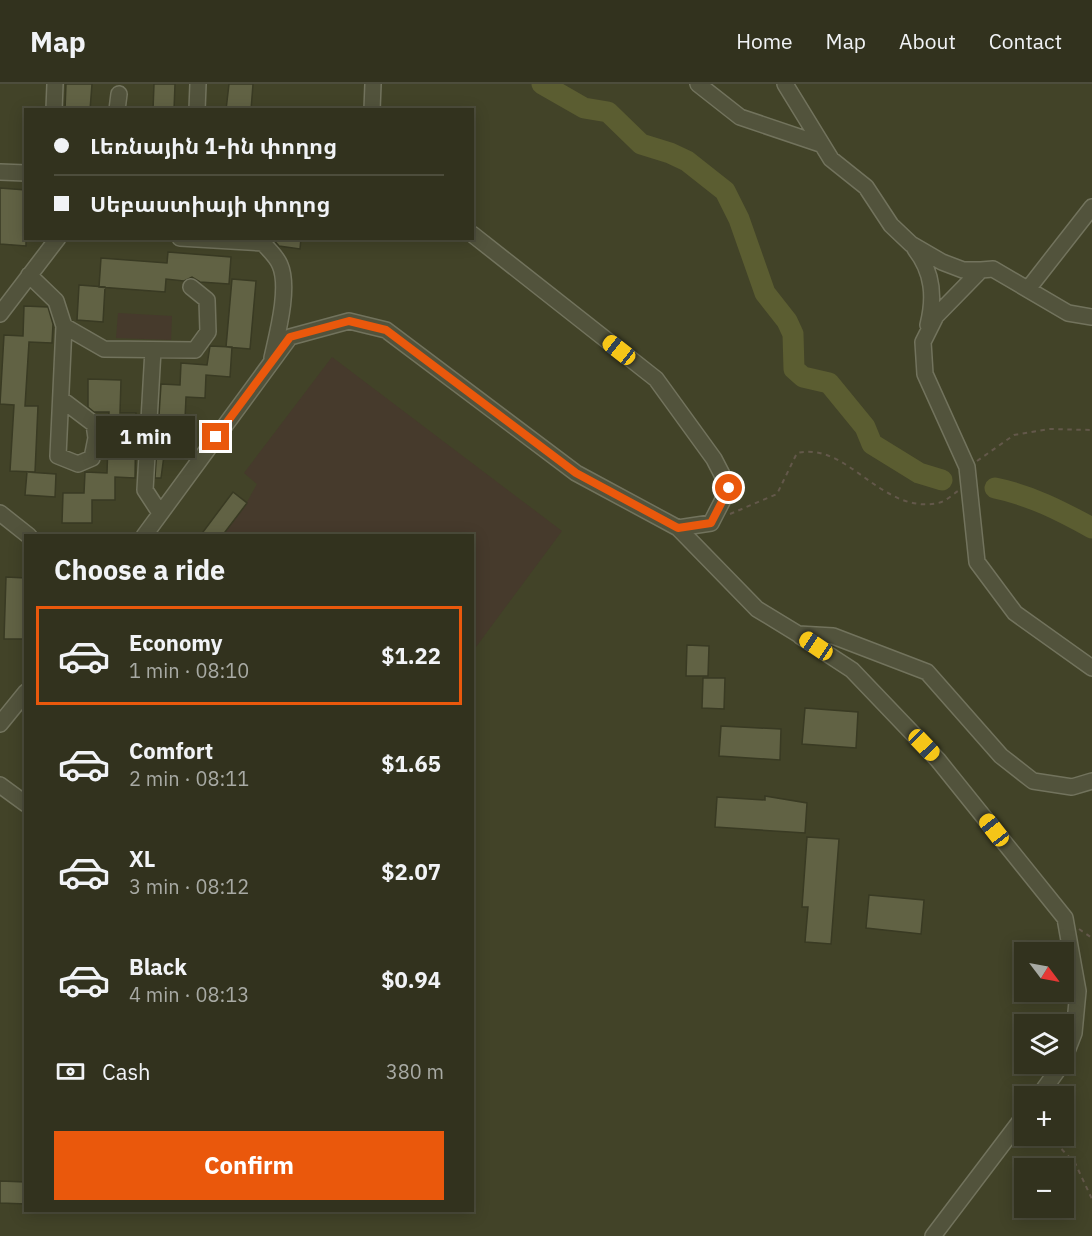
<!DOCTYPE html>
<meta charset="utf-8">
<style>
:root{--surface:#32321e;--page:#3d3e2b;--text:#f1f3f6;--muted:#a8aaa4;--line:#4d4d3c;--accent:#ea580c}
body{margin:0;font-family:"IBM Plex Sans","Noto Sans Armenian",sans-serif;background:var(--page);color:var(--text);height:100vh;display:flex;flex-direction:column;font-size:22px;white-space:nowrap}
*{box-sizing:border-box;margin:0}
p{font-size:20px;color:var(--muted)}
.icon{flex:none;width:33px;height:33px;fill:none;stroke:currentColor;stroke-width:2;stroke-linecap:round;stroke-linejoin:round}
.map{position:relative;flex:1;overflow:hidden}
.sheet{position:absolute;left:24px;top:450px;width:450px;height:678px;display:flex;flex-direction:column;background:var(--surface);border-radius:0px;box-shadow:0 3px 15px #0003,0 0 0 2px var(--line)}
.sheet>*{flex:none}
.top-card{position:absolute;left:24px;top:24px;width:450px;height:132px;border-radius:0px;box-shadow:0 3px 15px #0003,0 0 0 2px var(--line);display:grid;align-content:center;height:132px;padding:0 30px;background:var(--surface)}
.needle{width:39px;rotate:122deg}
.buttons{position:absolute;left:1014px;top:858px;display:grid;gap:12px}
.buttons a{display:grid;place-items:center;width:60px;height:60px;border-radius:0px;background:var(--surface);box-shadow:0 3px 15px #0003,0 0 0 2px var(--line);font-size:30px}
.end{position:absolute;width:27px;height:27px;margin:-14px;border:8px solid #ea580c;background:#fff;box-shadow:0 0 0 3px #fff}
.from{border-radius:50%}
.bubble{position:absolute;height:42px;border-radius:0px;background:var(--surface);box-shadow:0 3px 15px #0003,0 0 0 2px var(--line);font-size:20px;font-weight:700;line-height:42px;text-align:center}
.car{position:absolute;width:18px;height:36px;margin:-18px -9px;border-radius:8px;box-shadow:0 0 4px 2px #0007;background:linear-gradient(#f5c518 24%,#345 0 40%,#f5c518 0 76%,#345 0 86%,#f5c518 0)}
.top-card b{display:flex;align-items:center;gap:21px;height:57px;font-size:22px}
.top-card b+b{border-top:2px solid var(--line)}
.top-card i{width:15px;height:15px;background:var(--text)}
ul{padding:0;list-style:none}
li{display:flex;align-items:center;gap:18px;height:99px;margin:0 12px 9px;padding:0 18px;border:3px solid transparent;border-radius:0px}
li div{flex:1}
li b{display:block;font-size:22px}
li em{font-style:normal;font-weight:700}
li.current{border-color:var(--accent)}
li>.icon{width:54px;height:54px;stroke-width:1.5}
h2{padding:0 30px;font-size:27px;line-height:72px}
.pay{display:flex;align-items:center;gap:15px;height:66px;padding:0 30px;font-size:22px}
.pay p{margin-inline-start:auto}
.action{display:flex;gap:12px;margin-top:auto;padding:12px 30px}
.action a{flex:1;height:69px;border-radius:0px;background:var(--accent);color:#fff;font-size:24px;font-weight:700;line-height:69px;text-align:center}
header{display:flex;align-items:center;gap:36px;box-sizing:border-box;height:84px;padding:0 30px;background:var(--surface);border-bottom:2px solid var(--line)}
header strong{font-size:28px}
nav{display:flex;gap:33px;margin-inline-start:auto;font-size:21px}
.map>svg:first-child{display:block}
.green{fill:#463a2c}
.lines{fill:none;stroke-linecap:round;stroke-linejoin:round}
.river{stroke:#5b5d31;stroke-width:21}
.building{fill:#616244;stroke:#393a23;stroke-width:1.5}
.minor-casing{stroke:#72735d;stroke-width:18}
.path{stroke:#63584a;stroke-width:2;stroke-dasharray:4.5 4.5;stroke-linecap:butt}
.minor{stroke:#52533c;stroke-width:15}
.route{stroke:#ea580c;stroke-width:8}
</style>
<header>
<strong>Map</strong>
<nav><a>Home</a><a>Map</a><a>About</a><a>Contact</a></nav>
</header>
<div class="map">
<svg width="1092" height="1152" viewBox="0 0 1092 1152">
<rect width="100%" height="100%" fill="#424328"/>
<path class="green" d="M 118,229 L 172,232 L 171,256 L 116,254 Z
M 332,273 L 562,447 L 473,567 L 472,452 L 200,452 L 233,408 L 247,418 L 257,400 L 244,389 Z"/>
<g class="lines">
<path class="river" d="M 542,0 L 584,24 L 608,28 L 641,60 L 670,69 L 687,77 L 725,107 L 739,135 L 765,209 L 787,237 L 793,250 L 794,285 L 803,293 L 829,299 L 865,343 L 872,360 L 919,389 L 942,396
M 995,404 C 1030,411 1061,427 1092,444"/>
</g>
<path class="building" d="M 66,0 L 92,0 L 90,26 L 65,26 Z
M 154,0 L 175,0 L 174,26 L 153,26 Z
M 229,0 L 253,0 L 251,26 L 226,26 Z
M 0,104 L 26,106 L 26,162 L 0,160 Z
M 272,154 L 301,154 L 300,165 L 279,162 Z
M 168,168 L 231,173 L 229,200 L 200,198 L 192,193 L 184,197 L 166,195 L 165,208 L 99,203 L 101,174 L 167,179 Z
M 232,195 L 256,197 L 250,265 L 226,263 Z
M 79,201 L 105,203 L 103,238 L 77,236 Z
M 24,222 L 48,223 L 53,240 L 52,259 L 29,258 L 25,322 L 38,322 L 35,388 L 10,387 L 14,321 L 0,320 L 4,251 L 23,252 Z
M 210,262 L 232,263 L 230,293 L 206,291 L 205,314 L 186,313 L 185,335 L 169,334 L 161,394 L 155,394 L 161,300 L 180,301 L 181,279 L 207,281 Z
M 88,295 L 121,296 L 120,329 L 136,329 L 135,394 L 115,393 L 115,416 L 92,416 L 92,439 L 62,439 L 63,409 L 84,409 L 85,388 L 107,389 L 109,328 L 94,328 L 88,323 Z
M 27,388 L 56,390 L 55,413 L 25,411 Z
M 233,408 L 247,419 L 222,452 L 200,452 Z
M 6,493 L 26,494 L 26,555 L 4,555 Z
M 687,561 L 709,562 L 708,592 L 686,592 Z
M 703,594 L 725,594 L 724,625 L 702,624 Z
M 805,624 L 858,628 L 856,664 L 802,660 Z
M 721,642 L 781,645 L 780,676 L 719,672 Z
M 765,712 L 807,719 L 805,749 L 715,743 L 717,713 L 765,716 Z
M 807,753 L 839,755 L 831,860 L 805,858 L 808,823 L 802,823 Z
M 869,811 L 924,816 L 921,850 L 866,844 Z
M 0,1097 L 26,1098 L 26,1120 L 0,1119 Z"/>
<g class="lines">
<g class="minor-casing">
<path id="minor" d="M 698,0 L 740,33 L 820,60
M 785,0 L 831,75 L 866,103 L 891,141 L 911,160 L 942,178 L 963,186 L 981,186
M 54,26 L 55,0
M 117,26 L 119,10
M 197,26 L 198,0
M 372,26 L 373,0
M 0,88 L 26,89
M 472,150 L 656,295 L 714,375 L 729,404 L 711,439 L 678,444
M 180,154 L 263,159 C 269,166 277,173 280,181 C 290,204 277,251 272,274
M 915,165 C 933,188 935,213 928,241
M 29,191 L 56,217 L 64,242 L 104,265 L 195,266 L 208,248 L 207,216 L 191,203
M 1028,205 L 1092,123
M 0,230 L 58,154
M 1092,233 L 1068,229 L 993,185 L 981,186 L 936,232 L 923,258 L 925,290 L 967,383 L 977,478 L 1015,529 L 1092,584
M 153,266 L 145,406 L 160,429
M 61,315 L 94,340 L 96,354 L 92,374 L 78,380 L 58,372 L 64,242
M 0,429 L 29,452
M 144,452 L 290,253 L 349,237 L 386,246 L 576,389 L 678,444 L 757,525 L 798,550 L 833,552 L 927,588 L 1001,672 L 1033,697 L 1072,703 L 1092,697
M 800,552 L 852,586 L 938,676 L 1065,834 L 1078,907 L 1074,949 L 1064,975
M 0,640 L 26,608
M 0,701 L 26,720
M 1039,1012 L 1062,980
M 933,1152 L 1024,1032"/>
</g>
<path class="path" d="M 977,377 L 1014,351 L 1050,345 L 1092,346
M 730,430 L 777,410 L 797,369 C 848,357 881,431 938,419 C 945,418 952,411 958,407
M 1079,845 L 1092,854
M 1049,1052 L 1075,1079 L 1092,1115"/>
<use href="#minor" class="minor"/>
</g>
<g class="lines">
<path class="route" d="M 216,353 L 290,253 L 349,237 L 386,246 L 576,389 L 678,444 L 711,439 L 729,404"/>
</g>
</svg>
<div class="buttons">
<a><svg class="needle" viewBox="-14 -14 28 28"><path d="M0-13l5 13h-10z" fill="#e53935"/><path d="M0 13l5-13h-10z" fill="#a8aaa4"/></svg></a>
<a><svg class="icon" aria-label="layers" viewBox="0 0 24 24"><path d="M12 4l9 5-9 5-9-5zM3 14l9 5 9-5"/></svg></a>
<a>+</a>
<a>−</a>
</div>
<i class="end from" style="left:729px;top:404px"></i>
<i class="end" style="left:216px;top:353px"></i>
<div class="bubble" style="left:96px;top:332px;width:99px">1 min</div>
<i class="car" style="left:619px;top:266px;rotate:308deg"></i>
<i class="car" style="left:816px;top:562px;rotate:304deg"></i>
<i class="car" style="left:924px;top:661px;rotate:136deg"></i>
<i class="car" style="left:994px;top:746px;rotate:322deg"></i>
<div class="top-card">
<b><i class="from"></i>Լեռնային 1-ին փողոց</b>
<b><i></i>Սեբաստիայի փողոց</b>
</div>
<section class="sheet">
<h2>Choose a ride</h2>
<ul>
<li class="current"><svg class="icon" aria-label="car" viewBox="0 0 24 24"><path d="M5 17H2v-5l4-1 3-4h7l3 4 3 1v5h-3M9 17h6M6 11h13"/><circle cx="7" cy="17" r="2"/><circle cx="17" cy="17" r="2"/></svg><div><b>Economy</b><p>1 min · 08:10</p></div><em>$1.22</em></li>
<li><svg class="icon" aria-label="car" viewBox="0 0 24 24"><path d="M5 17H2v-5l4-1 3-4h7l3 4 3 1v5h-3M9 17h6M6 11h13"/><circle cx="7" cy="17" r="2"/><circle cx="17" cy="17" r="2"/></svg><div><b>Comfort</b><p>2 min · 08:11</p></div><em>$1.65</em></li>
<li><svg class="icon" aria-label="car" viewBox="0 0 24 24"><path d="M5 17H2v-5l4-1 3-4h7l3 4 3 1v5h-3M9 17h6M6 11h13"/><circle cx="7" cy="17" r="2"/><circle cx="17" cy="17" r="2"/></svg><div><b>XL</b><p>3 min · 08:12</p></div><em>$2.07</em></li>
<li><svg class="icon" aria-label="car" viewBox="0 0 24 24"><path d="M5 17H2v-5l4-1 3-4h7l3 4 3 1v5h-3M9 17h6M6 11h13"/><circle cx="7" cy="17" r="2"/><circle cx="17" cy="17" r="2"/></svg><div><b>Black</b><p>4 min · 08:13</p></div><em>$0.94</em></li>
</ul>
<div class="pay"><svg class="icon" aria-label="cash" viewBox="0 0 24 24"><path d="M3 7h18v10H3z"/><circle cx="12" cy="12" r="2"/></svg>Cash<p>380 m</p></div>
<div class="action"><a>Confirm</a></div>
</section>
</div>
